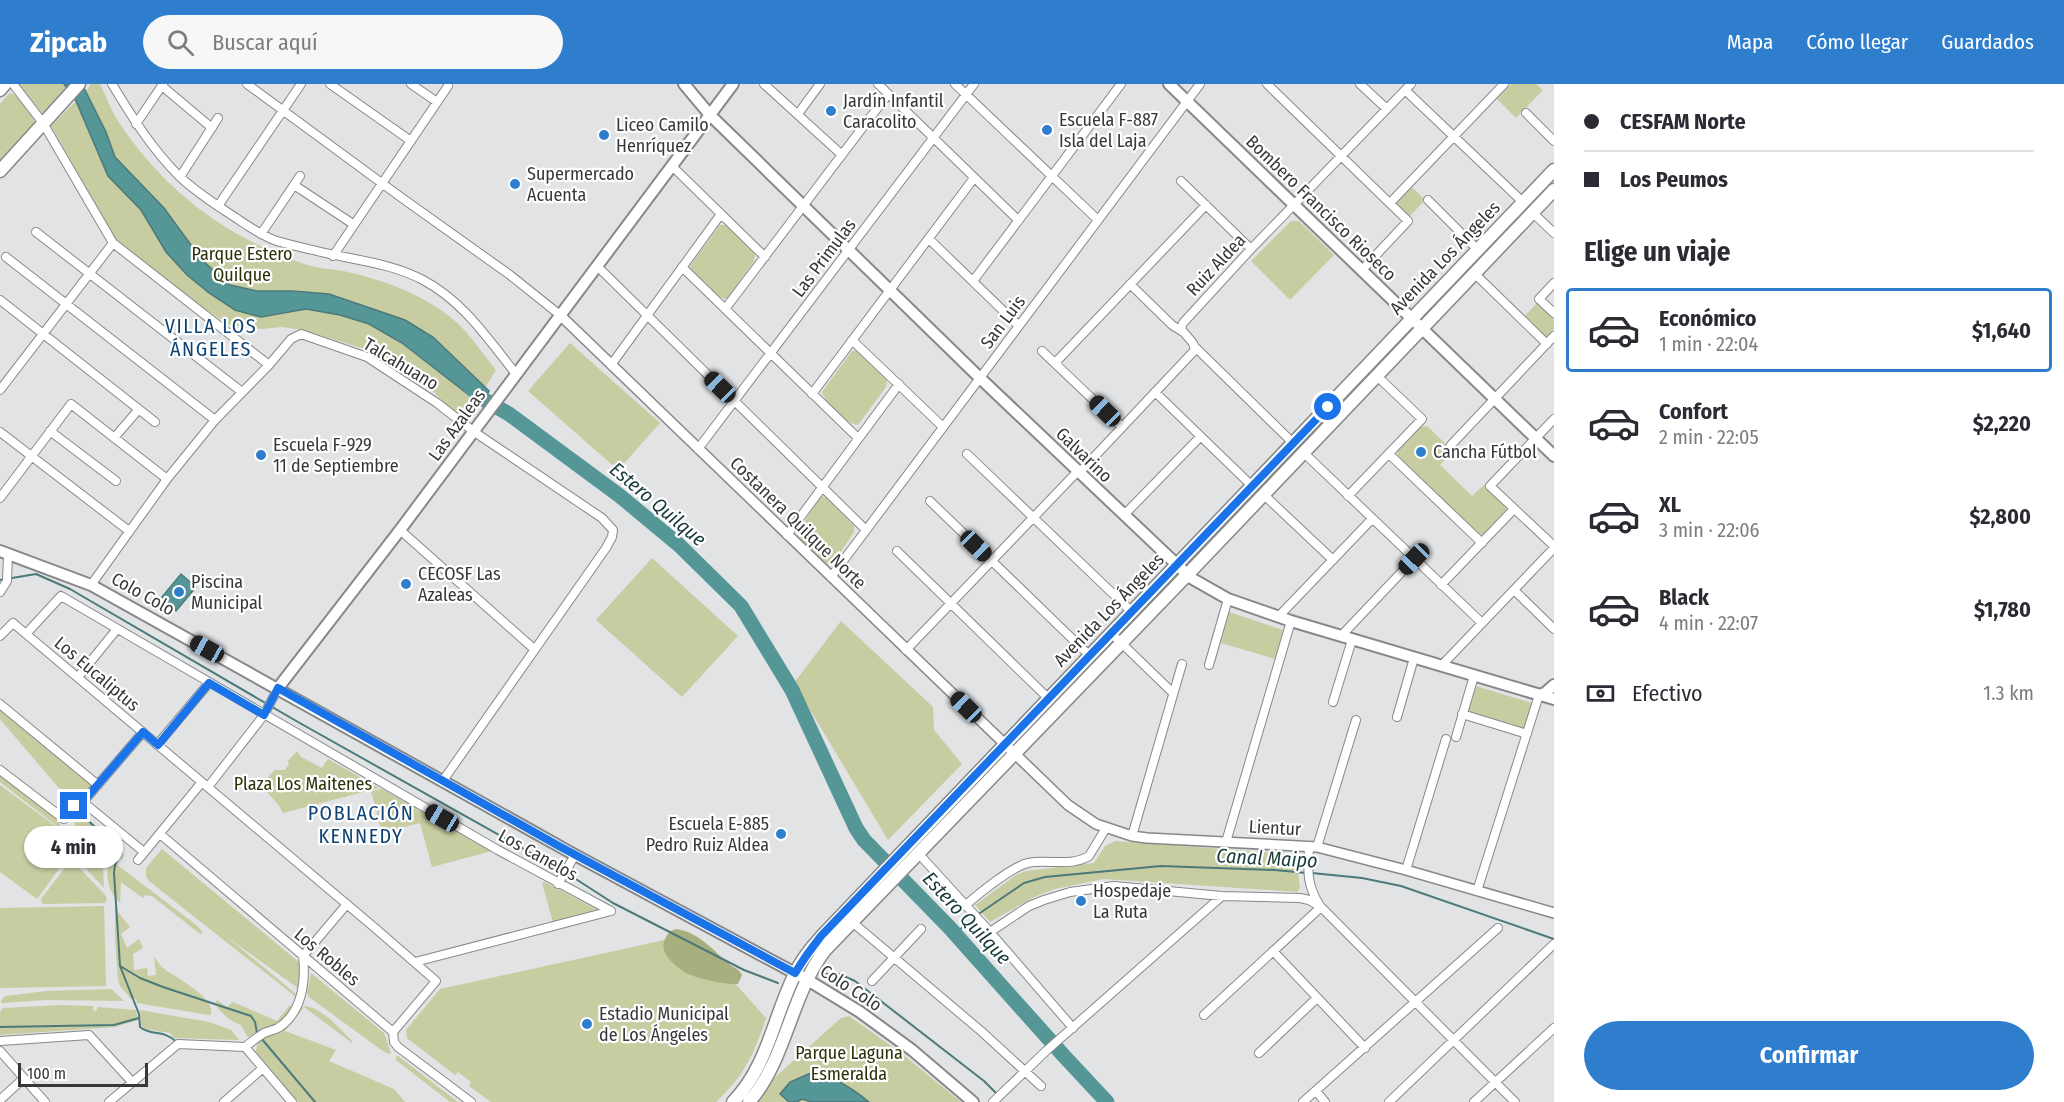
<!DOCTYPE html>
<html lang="es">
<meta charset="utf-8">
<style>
:root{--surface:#fff;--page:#f7f7f7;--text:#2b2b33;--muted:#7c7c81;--line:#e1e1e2;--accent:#2f7ece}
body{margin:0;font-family:"Fira Sans Condensed",sans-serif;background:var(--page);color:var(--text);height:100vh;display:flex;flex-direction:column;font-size:22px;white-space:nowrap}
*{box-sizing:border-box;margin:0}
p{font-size:20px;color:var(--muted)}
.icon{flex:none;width:33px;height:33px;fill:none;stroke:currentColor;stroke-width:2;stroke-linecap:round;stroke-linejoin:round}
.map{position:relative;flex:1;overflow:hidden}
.side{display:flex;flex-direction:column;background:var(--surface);width:510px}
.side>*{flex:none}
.top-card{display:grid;align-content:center;height:132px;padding:0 30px;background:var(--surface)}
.scale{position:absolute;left:18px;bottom:15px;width:130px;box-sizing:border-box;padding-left:6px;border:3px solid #373839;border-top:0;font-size:16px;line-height:21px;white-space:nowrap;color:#373839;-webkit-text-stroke:4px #fff;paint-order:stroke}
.end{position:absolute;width:27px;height:27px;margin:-14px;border:8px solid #1a73e8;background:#fff;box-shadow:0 0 0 3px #fff}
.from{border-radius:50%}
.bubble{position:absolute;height:42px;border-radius:21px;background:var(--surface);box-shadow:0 2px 4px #0004;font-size:20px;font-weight:700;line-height:42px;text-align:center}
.car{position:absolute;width:18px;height:36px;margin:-18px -9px;border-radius:8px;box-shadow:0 0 4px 2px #0007;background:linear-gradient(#222 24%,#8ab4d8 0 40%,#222 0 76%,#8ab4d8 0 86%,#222 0)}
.top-card b{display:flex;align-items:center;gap:21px;height:57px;font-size:22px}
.top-card b+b{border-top:2px solid var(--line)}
.top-card i{width:15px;height:15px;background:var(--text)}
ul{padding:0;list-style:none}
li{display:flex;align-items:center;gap:18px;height:84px;margin:0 12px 9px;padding:0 18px;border:3px solid transparent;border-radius:6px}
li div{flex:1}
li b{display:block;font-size:22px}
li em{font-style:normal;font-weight:700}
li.active{border-color:var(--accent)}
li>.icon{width:54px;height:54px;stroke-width:1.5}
h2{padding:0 30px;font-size:27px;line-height:72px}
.pay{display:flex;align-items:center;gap:15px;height:66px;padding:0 30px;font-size:22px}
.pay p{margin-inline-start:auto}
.action{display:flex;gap:12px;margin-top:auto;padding:12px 30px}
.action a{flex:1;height:69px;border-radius:36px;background:var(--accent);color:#fff;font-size:24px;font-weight:700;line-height:69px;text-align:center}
header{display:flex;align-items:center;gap:36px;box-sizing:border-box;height:84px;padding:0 30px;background:var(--accent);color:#fff}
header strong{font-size:28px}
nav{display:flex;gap:33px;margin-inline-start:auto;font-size:21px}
.search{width:420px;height:54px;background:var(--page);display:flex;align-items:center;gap:15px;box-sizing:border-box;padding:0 21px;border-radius:33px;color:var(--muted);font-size:22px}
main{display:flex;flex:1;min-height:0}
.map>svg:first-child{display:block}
.green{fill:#c7cca1}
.forest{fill:#a8ae7d}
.water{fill:#559697;stroke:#4c7a7b;stroke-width:1.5}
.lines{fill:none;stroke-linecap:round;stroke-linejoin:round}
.stream{stroke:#4c7a7b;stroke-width:2}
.river{stroke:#559697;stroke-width:15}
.minor-casing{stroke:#86888a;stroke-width:10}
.tertiary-casing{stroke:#86888a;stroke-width:12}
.secondary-casing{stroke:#86888a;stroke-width:14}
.primary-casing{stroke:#86888a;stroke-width:15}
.minor{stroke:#fff;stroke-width:8}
.tertiary{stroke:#fff;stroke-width:9}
.secondary{stroke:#fff;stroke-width:10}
.primary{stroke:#fff;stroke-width:12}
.route{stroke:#1a73e8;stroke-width:8}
.poi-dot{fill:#2f7ece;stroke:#fff;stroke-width:2}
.labels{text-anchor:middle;stroke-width:4.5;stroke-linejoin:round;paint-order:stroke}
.poi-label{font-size:18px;fill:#373839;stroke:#fff;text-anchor:start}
.street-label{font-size:18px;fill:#373839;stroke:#fff}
.park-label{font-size:18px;fill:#2e3109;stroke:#fff}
.neighbourhood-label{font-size:20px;letter-spacing:1.5px;fill:#0e4374;stroke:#fff}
.water-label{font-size:20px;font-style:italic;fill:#193b3b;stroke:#fff}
</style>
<header>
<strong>Zipcab</strong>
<div class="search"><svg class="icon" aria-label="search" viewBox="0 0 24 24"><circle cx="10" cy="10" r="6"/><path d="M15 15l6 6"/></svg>Buscar aquí</div>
<nav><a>Mapa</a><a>Cómo llegar</a><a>Guardados</a></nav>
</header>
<main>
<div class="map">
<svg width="1554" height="1018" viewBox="0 0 1554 1018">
<rect width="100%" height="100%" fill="#e1e3e5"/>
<path class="green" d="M 19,0 L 73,0 L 45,29 L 41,28 Z
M 91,0 L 100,0 C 106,12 111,26 118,37 C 165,108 227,154 307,181 C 320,185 334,185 348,188 C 386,197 425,211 455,237 C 470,250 483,270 496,286 L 485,304 L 433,253 L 405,236 L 368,223 L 292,207 L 257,207 L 230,201 L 202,176 L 164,124 L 115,73 L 106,48 L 86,7 Z
M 1511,0 L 1536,0 L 1543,6 L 1516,34 L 1497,15 Z
M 10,9 C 21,12 35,31 35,42 L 0,83 L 0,20 Z
M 76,17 L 108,92 L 141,126 L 166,169 L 187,191 L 209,209 L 235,226 L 261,233 L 306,225 L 340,231 L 369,240 L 402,259 L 482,321 L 468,336 L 451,326 L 434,308 L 398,282 L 374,268 L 303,246 L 282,243 L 262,245 L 230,241 L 188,214 L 142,179 L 117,157 L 51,42 Z
M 1410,101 L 1425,116 L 1408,134 L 1393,120 Z
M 1291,137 L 1299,137 L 1334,171 L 1290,216 L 1251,177 Z
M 720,141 L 726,141 L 755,170 L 754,177 L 727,215 C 714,214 694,194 690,182 Z
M 1537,219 L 1554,235 L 1554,245 L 1546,254 L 1524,233 Z
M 570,259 L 660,339 L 618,386 L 528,307 Z
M 858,266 L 887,296 L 886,303 L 858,341 C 846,340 826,319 822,308 L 852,267 Z
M 1427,342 L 1453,367 L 1440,381 L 1472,412 L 1485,400 L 1506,420 L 1506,427 L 1484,450 L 1478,452 L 1397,374 L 1398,367 L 1421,343 Z
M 821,412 L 827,414 L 854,442 L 854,448 L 833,479 L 827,481 L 802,457 L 798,448 Z
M 652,474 L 738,552 L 682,613 L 596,536 Z
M 1229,528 L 1283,546 L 1275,575 L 1221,559 Z
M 841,537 L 933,623 L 934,646 L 962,680 L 888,756 L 794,599 Z
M 1476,602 L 1532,619 L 1524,645 L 1468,627 Z
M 0,620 L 98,701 L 74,722 L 0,635 Z
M 297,667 L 301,673 L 322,684 L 328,675 L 379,704 L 283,729 L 278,720 L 260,701 L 275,686 L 285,686 L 289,680 L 288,677 Z
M 0,691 L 59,736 L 60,742 L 70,744 L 100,767 L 102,769 L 104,804 C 94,793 73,775 80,760 L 0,698 Z
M 0,701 L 78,759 L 37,815 L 0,788 Z
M 382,705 L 492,767 L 432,783 L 420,739 L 382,749 L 371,707 Z
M 77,725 L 120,765 L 124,771 L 122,776 L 75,741 L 71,732 Z
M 1115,757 L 1287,770 L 1296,775 L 1300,803 L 1298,808 L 1104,795 L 1055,805 L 1034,813 L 990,838 L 975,821 L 1016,791 L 1026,787 L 1094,779 L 1105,762 Z
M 162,765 L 300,879 L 298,904 L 227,853 L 296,910 L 296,913 L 149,797 L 146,792 L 146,784 Z
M 71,775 L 106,812 L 107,816 L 105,819 L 42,820 L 41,815 L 64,785 L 68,777 Z
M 112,777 L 195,840 L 203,848 L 200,850 L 152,812 L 145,811 L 143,814 L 121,798 L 120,819 C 110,811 102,788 112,777 Z
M 545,798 L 603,829 L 554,842 L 542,799 Z
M 104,822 L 106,902 L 0,904 L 0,824 Z
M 115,824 L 130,843 L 121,850 L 127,864 L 139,855 L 143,864 L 133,870 L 134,886 L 147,884 L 148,892 L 156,891 L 154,873 C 157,876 159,881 163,884 C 176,894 215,913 211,930 L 209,931 L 137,919 L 136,915 L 131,915 L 120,902 L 118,896 L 115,855 Z
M 669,855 L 723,886 L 766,934 C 754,970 744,992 716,1018 L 491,1018 L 469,1002 L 471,998 L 458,988 L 455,991 L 407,954 L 406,946 L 440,905 Z
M 311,889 L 384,949 L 391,969 L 388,970 L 380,965 L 309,913 L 307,909 Z
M 111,905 L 124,917 L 45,916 L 2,919 L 1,917 L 5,912 L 47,907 Z
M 217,916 L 227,923 L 233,918 L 277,937 L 290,921 L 292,923 L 282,936 L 250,953 L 247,952 L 241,941 C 231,938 220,928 215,920 Z
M 62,921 L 93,922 L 93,926 L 96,927 L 98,923 L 136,926 L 138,936 L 115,943 L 0,951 L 0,928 L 3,924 Z
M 304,922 C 322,923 340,945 352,957 L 352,959 L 304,923 L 285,947 L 336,966 L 329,977 L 394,1005 L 405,1018 L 298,1018 L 256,969 C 256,950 273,954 284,944 C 292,938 297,928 304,922 Z
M 140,926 L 209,938 L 231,946 L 239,956 L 174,954 L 170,949 L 145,945 L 141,942 Z
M 849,932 L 901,969 L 961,1018 L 758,1018 L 773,995 L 841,934 Z
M 398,972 L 458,1018 L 450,1018 L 396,976 L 396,973 Z"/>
<path class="forest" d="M 677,845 C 699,849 711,864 728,879 C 733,884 739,884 742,891 L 738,900 C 727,901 692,894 683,887 C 673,880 657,867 666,853 C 669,848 671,846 677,845 Z"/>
<path class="water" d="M 64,0 L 82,0 L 106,48 L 115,73 L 164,124 L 202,176 L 230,201 L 257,207 L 292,207 L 329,210 L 405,236 L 433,253 L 489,307 L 482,321 L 402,259 L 369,240 L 340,231 L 306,225 L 261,233 L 235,226 L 209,209 L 187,191 L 166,168 L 141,126 L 108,92 L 76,17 Z
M 181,490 L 196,503 L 176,527 L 162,513 Z
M 813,988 C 835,993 852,1004 869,1018 L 811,1018 L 802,1015 L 797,1018 L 789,1018 L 780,1010 L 790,998 Z"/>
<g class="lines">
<path class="stream" d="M 0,496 L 36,490 L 70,505 L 298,638 L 563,787
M 82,731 L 120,766 L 121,769 L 115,781 L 114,789 L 120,882 L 140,894 L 163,903 L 251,932 L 255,938 L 257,949
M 1312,789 L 1362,794 L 1401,802 L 1554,855
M 568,790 L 613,819 L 744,886 L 778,899
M 980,829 L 1024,799 L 1045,793 L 1161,782 L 1275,786 L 1306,789
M 955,850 L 970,837
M 120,882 L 139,930 L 140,943 C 152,953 162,944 178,959
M 824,890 L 839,890 L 855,897 L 984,997 L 997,1010
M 0,943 L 114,941 L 139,934
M 261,954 L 315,1018"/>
<path class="river" d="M 470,303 L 483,315 L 509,330 L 620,412 L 679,461 L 741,522 L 792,606 L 856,744 L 864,756 L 949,843 L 1064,972 L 1107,1018"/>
<g class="minor-casing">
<path id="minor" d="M 13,0 L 43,39 L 113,159 L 269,281
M 112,0 C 132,33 152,65 179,92 C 194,106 213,119 230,130 C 244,139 258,150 274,156 C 286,160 300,163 313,166 C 351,176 389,178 423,196 C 463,217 488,255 516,290
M 247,0 L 402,114 L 510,191 L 560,231
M 330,0 L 411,57
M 411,0 L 437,18
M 764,0 L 842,71
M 878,0 L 1018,136
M 955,0 L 1098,136
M 1267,0 L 1408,137 L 1362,186
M 1360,0 L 1387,25
M 162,2 L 212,44
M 1405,6 L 1524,119
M 1526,29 L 1554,57
M 798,30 L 820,0
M 136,40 L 163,0
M 672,82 L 765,173
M 180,93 L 218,34
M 1181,97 L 1251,165
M 294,101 L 353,140
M 1428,116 L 1478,166
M 1390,119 L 1504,0
M 218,122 L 301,0
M 1533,129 L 1554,149
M 36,148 L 242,308
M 261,150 L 300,92
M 929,155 L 1019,242
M 333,172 L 448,2
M 6,173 L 215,336
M 597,182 L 866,446
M 682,183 L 858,354
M 1474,189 L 1547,260
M 973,197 L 1121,0
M 1554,199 L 1539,215 L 1554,229
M 1130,200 L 1172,241 L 1183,248
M 0,216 L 155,338
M 725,225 L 888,10
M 852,256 L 943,343
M 1194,262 L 1293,359
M 1042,267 L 1122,343
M 1055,279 L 1206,121
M 611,281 L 721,130
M 0,306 L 113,159
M 1155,308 L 1252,402
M 812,310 L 974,94
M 1554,335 L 1490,402 L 1554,462
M 50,347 L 116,397
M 0,348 L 129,447
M 114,354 L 139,325
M 1451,361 L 1554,252
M 698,365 L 974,0
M 1304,369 L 1482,539
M 967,370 L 1132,528
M 1389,370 L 1482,459
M 1079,389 L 1193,268 L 1195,265 L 1193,259 L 1181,245 L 1183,239 L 1251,165 L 1411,0
M 1263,410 L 1333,476
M 1348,412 L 1422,335 L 1377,292
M 0,414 L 71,320 L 167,395
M 930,417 L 1090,572
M 1124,431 L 1200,353
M 400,446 L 534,565
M 787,451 L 899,300
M 897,467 L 1049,615
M 831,493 L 1200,0
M 91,501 L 167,395 L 215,336 L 269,281 L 291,255 L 301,250 L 367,273 L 437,319 L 473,347 L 602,434 L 613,446 L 612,453 L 606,464 L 442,698
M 1441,501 L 1514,425
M 1514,506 L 1554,545
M 0,508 L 7,497 L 8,471
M 1279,532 L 1372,435
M 1111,549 L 1173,609
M 26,550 L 61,512 L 498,766 L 611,827
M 0,552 L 13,539 L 375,844 L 436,897 L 393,948
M 1341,552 L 1414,475
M 906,566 L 1078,387
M 1209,581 L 1228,515
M 1442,581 L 1554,464
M 78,593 L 117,545
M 1333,618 L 1352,556
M 0,620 L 98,701
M 1462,630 L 1527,650
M 1397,633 L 1414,574
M 1456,653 L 1474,592
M 157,661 L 209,599
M 0,686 L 64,735 L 74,722 L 83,718 L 143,648
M 208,703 L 264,631 L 278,604
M 83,718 L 144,768
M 160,750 L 393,948 L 394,958 L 398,963 L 471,1018
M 1132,752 L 1182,580
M 1226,758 L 1291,537
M 1309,762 C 1308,787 1306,800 1320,822
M 1317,763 L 1356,636
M 918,769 L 990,848 L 1073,944
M 138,776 L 202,698
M 1406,786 L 1446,655
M 558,800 L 575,771
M 1477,807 L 1539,611
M 966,821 C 978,810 1013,782 1028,779 C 1048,775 1071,783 1089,772 L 1106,744
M 852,838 L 981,947 L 1041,1002
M 990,848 L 1029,822 L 1044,816 L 1070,808 L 1114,802 L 1222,812 L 1300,814 L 1309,816 L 1321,823 L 1515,1018
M 1273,867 L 1365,964
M 415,878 L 611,827
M 872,897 L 921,845
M 1204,931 L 1321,823
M 0,957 L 89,951 L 132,998
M 245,963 C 251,958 258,953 264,949 C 269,947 274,946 278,944 C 302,929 306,898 303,872 L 347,820
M 245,963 L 292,1018
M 0,967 L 45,1018
M 1259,969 L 1317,914
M 1316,1007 L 1325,1018
M 0,1016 L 24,994
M 109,1018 L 178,960 L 245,963
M 224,1018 L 263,984
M 993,1018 L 1046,967 L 1222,812
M 1303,1018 L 1498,844
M 1389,1018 L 1554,860
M 1474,1018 L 1554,944"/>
</g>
<g class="tertiary-casing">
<path id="tertiary" d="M 560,231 L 1068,721 L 1096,740 L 1132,752 L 1147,754 L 1317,763 L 1406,786 L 1554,829"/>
</g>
<g class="secondary-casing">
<path id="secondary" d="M 684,0 L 710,31 L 980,294 L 1191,494 L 1228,515 L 1291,537 L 1554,615
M 1169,0 L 1554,372
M 0,467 L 91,501 L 575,771 L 806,895 L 860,928 L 912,966 L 973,1018
M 278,604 L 400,446 L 733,0
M 1539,611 L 1545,609 L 1554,601"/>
</g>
<g class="primary-casing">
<path id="primary" d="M 0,6 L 5,0
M 0,87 L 79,0
M 733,1018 C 768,982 773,934 795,890 C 801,876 811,864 821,853 L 1554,86
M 749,1018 C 787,974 790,912 825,866 L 1187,491 L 1554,106"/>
</g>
<use href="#minor" class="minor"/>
<use href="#tertiary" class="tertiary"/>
<use href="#secondary" class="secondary"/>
<use href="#primary" class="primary"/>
</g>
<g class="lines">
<path class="route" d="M 74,722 L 83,718 L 143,648 L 158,661 L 209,599 L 264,631 L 278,604 L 557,761 L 795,889 L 806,872 L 821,852 L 1328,323"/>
</g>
<g class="poi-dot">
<circle cx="831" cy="27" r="6"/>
<circle cx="1047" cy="46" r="6"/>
<circle cx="604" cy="51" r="6"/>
<circle cx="515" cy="100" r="6"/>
<circle cx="1421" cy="368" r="6"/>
<circle cx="261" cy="371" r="6"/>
<circle cx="406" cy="500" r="6"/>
<circle cx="179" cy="508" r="6"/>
<circle cx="781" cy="750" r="6"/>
<circle cx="1081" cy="817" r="6"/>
<circle cx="587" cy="940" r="6"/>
</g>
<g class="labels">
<g class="poi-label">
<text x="843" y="23">Jardín Infantil<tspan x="843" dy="21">Caracolito</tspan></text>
<text x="1059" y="42">Escuela F-887<tspan x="1059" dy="21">Isla del Laja</tspan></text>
<text x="616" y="47">Liceo Camilo<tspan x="616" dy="21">Henríquez</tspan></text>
<text x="527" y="96">Supermercado<tspan x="527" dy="21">Acuenta</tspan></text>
<text x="273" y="367">Escuela F-929<tspan x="273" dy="21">11 de Septiembre</tspan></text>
<text x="1433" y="374">Cancha Fútbol</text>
<text x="418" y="496">CECOSF Las<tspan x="418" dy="21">Azaleas</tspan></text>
<text x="191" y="504">Piscina<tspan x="191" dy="21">Municipal</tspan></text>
<text x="769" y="746" text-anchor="end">Escuela E-885<tspan x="769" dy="21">Pedro Ruiz Aldea</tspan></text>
<text x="1093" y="813">Hospedaje<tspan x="1093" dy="21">La Ruta</tspan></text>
<text x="599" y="936">Estadio Municipal<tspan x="599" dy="21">de Los Ángeles</tspan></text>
</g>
<g class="street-label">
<text transform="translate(1321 124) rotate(44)" y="6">Bombero Francisco Rioseco</text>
<text transform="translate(824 174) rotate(-53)" y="6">Las Primulas</text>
<text transform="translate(1445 174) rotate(-46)" y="6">Avenida Los Ángeles</text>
<text transform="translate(1216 181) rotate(-47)" y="6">Ruiz Aldea</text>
<text transform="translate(1003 238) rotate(-53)" y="6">San Luis</text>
<text transform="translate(401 280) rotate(31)" y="6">Talcahuano</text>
<text transform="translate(457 341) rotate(-54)" y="6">Las Azaleas</text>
<text transform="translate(1084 371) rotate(44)" y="6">Galvarino</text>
<text transform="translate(798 439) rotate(44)" y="6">Costanera Quilque Norte</text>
<text transform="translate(143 510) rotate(29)" y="6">Colo Colo</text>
<text transform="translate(1109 526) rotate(-46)" y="6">Avenida Los Ángeles</text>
<text transform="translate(97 590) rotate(40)" y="6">Los Eucaliptus</text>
<text transform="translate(1275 744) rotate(3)" y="6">Lientur</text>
<text transform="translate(538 771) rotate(29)" y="6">Los Canelos</text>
<text transform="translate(327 873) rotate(40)" y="6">Los Robles</text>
<text transform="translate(851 904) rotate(33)" y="6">Colo Colo</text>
</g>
<g class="park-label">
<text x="242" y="176">Parque Estero<tspan x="242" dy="21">Quilque</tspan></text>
<text x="303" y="706">Plaza Los Maitenes</text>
<text x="849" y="975">Parque Laguna<tspan x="849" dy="21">Esmeralda</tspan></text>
</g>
<g class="neighbourhood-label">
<text x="211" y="249">VILLA LOS<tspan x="211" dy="23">ÁNGELES</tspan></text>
<text x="361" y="736">POBLACIÓN<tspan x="361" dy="23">KENNEDY</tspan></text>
</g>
<g class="water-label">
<text transform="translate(658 420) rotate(40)" y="7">Estero Quilque</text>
<text transform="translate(1267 774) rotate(3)" y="7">Canal Maipo</text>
<text transform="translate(967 834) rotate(47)" y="7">Estero Quilque</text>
</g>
</g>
</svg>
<div class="scale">100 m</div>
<i class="end from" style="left:1328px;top:323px"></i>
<i class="end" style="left:74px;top:722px"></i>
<div class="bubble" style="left:24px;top:742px;width:99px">4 min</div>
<i class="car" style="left:720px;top:303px;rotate:314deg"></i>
<i class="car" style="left:1105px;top:327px;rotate:314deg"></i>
<i class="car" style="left:976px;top:462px;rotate:134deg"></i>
<i class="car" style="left:1414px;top:475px;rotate:224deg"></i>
<i class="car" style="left:207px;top:565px;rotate:299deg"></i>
<i class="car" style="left:966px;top:623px;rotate:314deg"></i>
<i class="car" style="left:442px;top:734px;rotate:300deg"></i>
</div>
<section class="side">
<div class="top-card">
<b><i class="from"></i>CESFAM Norte</b>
<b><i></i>Los Peumos</b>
</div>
<h2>Elige un viaje</h2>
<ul>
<li class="active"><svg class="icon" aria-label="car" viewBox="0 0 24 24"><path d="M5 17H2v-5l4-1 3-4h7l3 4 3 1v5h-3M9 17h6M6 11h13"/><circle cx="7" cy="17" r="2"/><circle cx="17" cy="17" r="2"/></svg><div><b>Económico</b><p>1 min · 22:04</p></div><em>$1,640</em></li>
<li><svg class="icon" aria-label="car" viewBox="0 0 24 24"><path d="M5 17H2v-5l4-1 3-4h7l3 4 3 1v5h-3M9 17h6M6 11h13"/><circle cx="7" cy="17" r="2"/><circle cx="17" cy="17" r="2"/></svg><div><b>Confort</b><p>2 min · 22:05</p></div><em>$2,220</em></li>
<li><svg class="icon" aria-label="car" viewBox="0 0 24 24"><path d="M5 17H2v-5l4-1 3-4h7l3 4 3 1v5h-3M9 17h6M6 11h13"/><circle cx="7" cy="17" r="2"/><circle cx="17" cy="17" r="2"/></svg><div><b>XL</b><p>3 min · 22:06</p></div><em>$2,800</em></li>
<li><svg class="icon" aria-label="car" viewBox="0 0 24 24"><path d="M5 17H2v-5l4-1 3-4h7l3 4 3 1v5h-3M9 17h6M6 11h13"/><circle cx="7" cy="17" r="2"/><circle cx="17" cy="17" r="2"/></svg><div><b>Black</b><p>4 min · 22:07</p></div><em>$1,780</em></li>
</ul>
<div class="pay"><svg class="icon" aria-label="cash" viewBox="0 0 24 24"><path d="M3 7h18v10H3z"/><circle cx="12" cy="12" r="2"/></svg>Efectivo<p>1.3 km</p></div>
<div class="action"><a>Confirmar</a></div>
</section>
</main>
